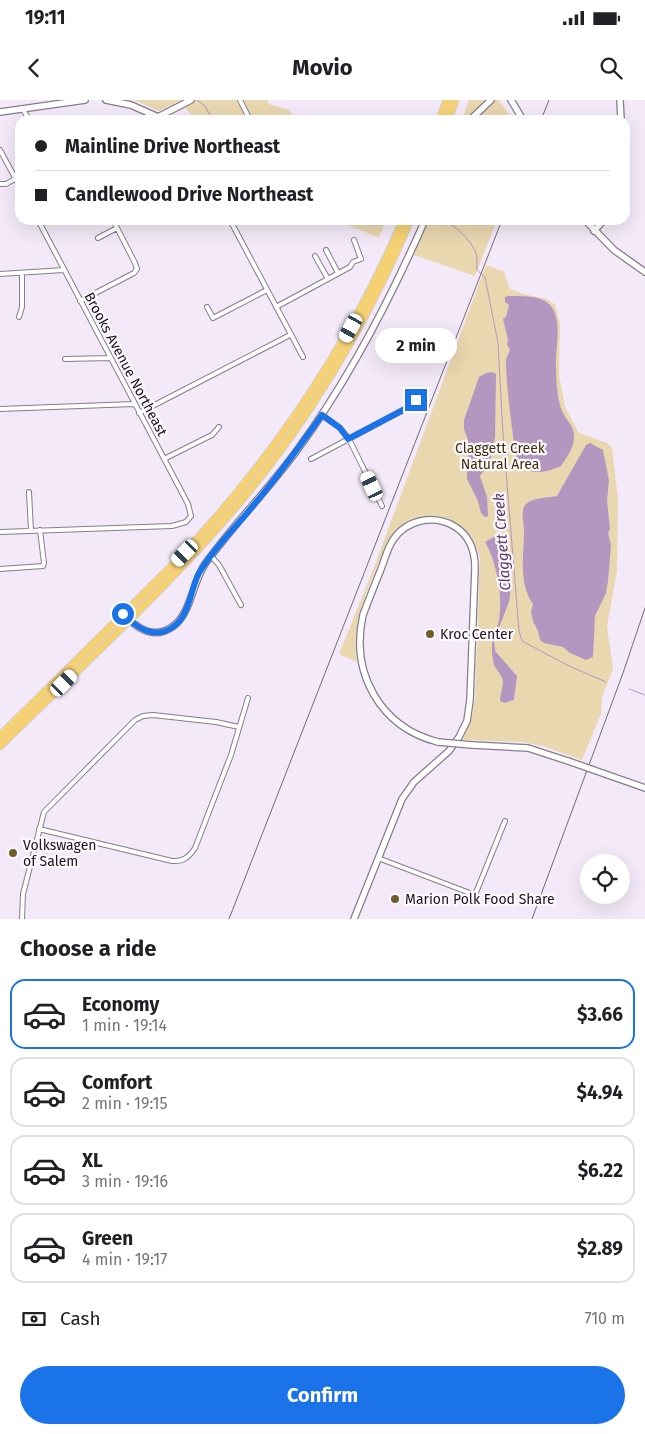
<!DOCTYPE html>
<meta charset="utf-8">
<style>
:root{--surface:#fff;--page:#f2f2f2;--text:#202124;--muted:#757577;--line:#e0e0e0;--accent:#1a73e8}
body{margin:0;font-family:"Fira Sans",sans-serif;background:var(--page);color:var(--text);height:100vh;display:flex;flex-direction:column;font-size:19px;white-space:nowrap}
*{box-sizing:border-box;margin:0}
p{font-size:16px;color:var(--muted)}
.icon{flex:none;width:28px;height:28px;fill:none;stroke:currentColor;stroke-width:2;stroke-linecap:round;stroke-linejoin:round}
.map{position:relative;height:819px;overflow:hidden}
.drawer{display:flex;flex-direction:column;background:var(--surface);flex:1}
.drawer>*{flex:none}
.top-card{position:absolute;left:15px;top:15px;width:615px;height:110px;border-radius:15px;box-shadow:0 5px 20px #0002;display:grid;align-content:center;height:110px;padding:0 20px;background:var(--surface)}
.controls{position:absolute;left:580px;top:754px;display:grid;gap:10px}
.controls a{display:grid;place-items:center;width:50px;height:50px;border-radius:50%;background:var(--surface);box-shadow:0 5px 20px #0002;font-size:25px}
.end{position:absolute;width:22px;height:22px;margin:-11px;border:6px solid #1a73e8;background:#fff;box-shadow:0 0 0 2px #fff}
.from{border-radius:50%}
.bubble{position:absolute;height:35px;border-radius:18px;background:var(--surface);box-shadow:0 5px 20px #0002;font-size:16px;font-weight:700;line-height:35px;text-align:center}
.car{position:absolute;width:15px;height:30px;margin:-15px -8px;border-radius:6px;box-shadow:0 0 4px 1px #0007;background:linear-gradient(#fff 24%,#345 0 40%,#fff 0 76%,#345 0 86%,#fff 0)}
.top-card b{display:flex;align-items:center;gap:18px;height:48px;font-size:19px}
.top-card b+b{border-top:1px solid var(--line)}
.top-card i{width:12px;height:12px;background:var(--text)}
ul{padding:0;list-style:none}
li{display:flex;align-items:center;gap:15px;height:70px;margin:0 10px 8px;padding:0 10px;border:2px solid var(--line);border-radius:15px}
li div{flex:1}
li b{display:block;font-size:19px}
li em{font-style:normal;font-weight:700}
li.on{border-color:var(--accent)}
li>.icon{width:45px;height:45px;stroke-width:1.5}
h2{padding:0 20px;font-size:22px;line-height:60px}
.pay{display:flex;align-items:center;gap:12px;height:55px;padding:0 20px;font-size:19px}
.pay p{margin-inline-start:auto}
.action{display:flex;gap:10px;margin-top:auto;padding:10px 20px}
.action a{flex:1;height:58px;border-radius:30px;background:var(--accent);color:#fff;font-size:20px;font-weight:700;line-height:58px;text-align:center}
.status{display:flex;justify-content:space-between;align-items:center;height:35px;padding:0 25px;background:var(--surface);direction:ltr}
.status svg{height:14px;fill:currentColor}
header{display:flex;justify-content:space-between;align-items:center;height:65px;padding:0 20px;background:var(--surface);font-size:22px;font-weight:700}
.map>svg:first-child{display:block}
.green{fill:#e9d7af}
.water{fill:#b397c0}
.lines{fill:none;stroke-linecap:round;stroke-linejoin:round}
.stream{stroke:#b397c0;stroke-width:1}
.street-casing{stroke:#867d8a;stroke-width:6}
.secondary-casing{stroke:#867d8a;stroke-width:8}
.highway-casing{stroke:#d1d0d1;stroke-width:9}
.street{stroke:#fff;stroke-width:4}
.secondary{stroke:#fff;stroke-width:5.5}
.highway{stroke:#f6d174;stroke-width:7}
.rail{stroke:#726b75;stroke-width:1}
.secondary-bridge-casing{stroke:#867d8a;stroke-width:8;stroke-linecap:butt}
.secondary-bridge{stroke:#fff;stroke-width:5.5}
.route{stroke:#1a73e8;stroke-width:6}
.poi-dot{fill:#705c2b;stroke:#fdf9ff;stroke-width:2}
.labels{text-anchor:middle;stroke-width:4.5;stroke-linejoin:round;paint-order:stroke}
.street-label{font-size:14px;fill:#19151b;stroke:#fdf9ff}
.park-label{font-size:14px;fill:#3e2f08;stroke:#fdf9ff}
.poi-label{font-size:14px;fill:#19151b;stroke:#fdf9ff;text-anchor:start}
.water-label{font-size:15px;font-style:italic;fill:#5c386d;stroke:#fdf9ff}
</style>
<div class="status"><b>19:11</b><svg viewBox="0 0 49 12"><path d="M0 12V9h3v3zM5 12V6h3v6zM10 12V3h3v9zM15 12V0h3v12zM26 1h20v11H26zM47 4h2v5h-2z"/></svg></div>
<header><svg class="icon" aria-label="back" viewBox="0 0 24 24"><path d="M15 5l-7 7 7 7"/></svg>Movio<svg class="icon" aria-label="search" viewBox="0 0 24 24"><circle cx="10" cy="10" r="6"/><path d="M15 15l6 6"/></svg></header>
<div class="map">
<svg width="645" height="819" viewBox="0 0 645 819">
<rect width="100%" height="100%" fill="#f3e9f8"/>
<path class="green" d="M 134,0 L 181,0 L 159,11 Z
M 182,0 L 267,0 L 269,4 L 289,10 L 296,20 L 196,20 L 187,10 Z
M 469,0 L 499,0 L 513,20 L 462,20 Z
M 336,120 L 386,120 L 379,138 Z
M 426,120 L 497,120 L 475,176 L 414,155 Z
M 486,165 L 504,172 L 510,189 L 523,194 L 547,199 L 555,205 L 560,224 L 559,275 L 565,307 L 579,333 L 607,343 L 612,348 L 618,399 L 617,471 L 607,526 L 613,569 L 602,597 L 601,614 L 582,660 L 543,646 L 521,642 L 463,640 L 472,615 L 475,599 L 480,458 C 476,441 467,427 451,420 C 428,410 400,418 388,441 C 382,452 378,465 373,476 C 361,507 352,529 357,562 L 339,554 L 373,470 Z"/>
<path class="water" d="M 508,196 C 520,196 543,195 551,206 C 563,223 555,247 556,266 C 556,280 557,303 564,315 C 568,322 573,325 574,335 C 575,346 568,356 561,366 C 548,372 529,377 519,363 C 514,357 505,271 506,260 C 507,256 509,253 510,249 L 507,245 L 508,239 L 503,219 L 506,217 L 509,205 L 505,202 L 505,197 Z
M 492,272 L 496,274 L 495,337 L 489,367 L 483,372 L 480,376 L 487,397 L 488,416 L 485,417 L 481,413 L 478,401 L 467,379 L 468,340 L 464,329 L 464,320 L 479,277 L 486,273 Z
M 590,343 L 603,350 L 609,381 L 607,400 L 610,429 L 608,433 L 611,445 L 608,481 L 606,493 L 595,516 L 593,557 L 586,560 L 570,553 L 563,547 L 544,543 L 540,540 L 538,531 L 533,521 L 531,512 L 533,504 C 518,483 524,454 524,431 C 524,422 520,410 526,404 C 534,397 547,398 557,396 L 586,345 Z
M 497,435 L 502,435 L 505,437 L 511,487 L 509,502 L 494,540 L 495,551 L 517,576 L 514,600 L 504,603 L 500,601 C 500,594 503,588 503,582 C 502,574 497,571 494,565 C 493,561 492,554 492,550 C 491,539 497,530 499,520 C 503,495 497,463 485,442 Z"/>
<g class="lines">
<path class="stream" d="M 197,0 L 205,6 L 213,20
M 363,120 L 372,125 L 381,120
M 441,120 C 454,123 471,140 476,153 C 478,157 476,165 477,170 L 485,177 L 498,243 L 503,334 L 519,531 L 522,541 L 569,566 L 606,582
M 629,589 L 645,595"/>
<g class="street-casing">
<path id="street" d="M 240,0 L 250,20
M 23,9 L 29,20
M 0,50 L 20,87
M 0,84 L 6,84 L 15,79
M 230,120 L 303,257
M 98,138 L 117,128
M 326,150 L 338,173
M 315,156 L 328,179
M 0,174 L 64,170
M 80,201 L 134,173 L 137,169 L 135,163 L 113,120
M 207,207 L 213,218 L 267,190
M 276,207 L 350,167 L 353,162 L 361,159 L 354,140
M 19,217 L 22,207 L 22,174
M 65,259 L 110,258
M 0,309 L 134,304
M 139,313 L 290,235
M 322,315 L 340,328 L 349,339 L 382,406
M 164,359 L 212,335 L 219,327
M 311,359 L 405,309 L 414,303 L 418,297
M 29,392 L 31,431
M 0,432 L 172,426 L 186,422 L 191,416 L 188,404 L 38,120
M 211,456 L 219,465 L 241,505
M 0,469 L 43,466 L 44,463 L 40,430
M 39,729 L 172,761 C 183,762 189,757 195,748 L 231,655 L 248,598
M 378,758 L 475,795 L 505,721
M 22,819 L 23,794 L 44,712 L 135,620 L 143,616 L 153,615 L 216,622 L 239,627"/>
</g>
<g class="secondary-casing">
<path id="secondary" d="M 106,0 L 131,5 L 158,17 L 191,0
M 511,0 L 523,20
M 620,0 L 621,20
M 0,12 L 85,0
M 470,20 L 491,0
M 585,120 L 614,150 L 645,172
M 594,131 L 604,120
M 123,514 C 137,528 153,540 172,527 C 191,515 192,483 205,464 C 234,424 269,389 298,349 C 350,278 390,200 425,120
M 472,645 L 528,648 L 568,661
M 608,675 L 645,688
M 354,819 L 402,699 L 414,682 L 449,651 L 459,637 L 467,621 L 470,600 L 475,468 C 475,451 469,435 454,426 C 433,414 406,420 393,440 C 387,449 385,459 381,469 C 375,484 369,499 363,515 C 350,573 380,627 438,642"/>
</g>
<g class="highway-casing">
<path id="highway" d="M 440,20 L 447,0
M 448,20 L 455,0
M 0,636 L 171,467 C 269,365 348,250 403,120
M 0,646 C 83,564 174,482 248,392 C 315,310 369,218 410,120"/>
</g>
<use href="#street" class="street"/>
<use href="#secondary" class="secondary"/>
<use href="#highway" class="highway"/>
<path class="rail" d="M 541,20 L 549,0
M 229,819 L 502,120
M 532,819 L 623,573 L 645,508"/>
<g class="secondary-bridge-casing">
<path id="secondary-bridge" d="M 438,642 L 472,645
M 568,661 L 608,675"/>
</g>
<use href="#secondary-bridge" class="secondary-bridge"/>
</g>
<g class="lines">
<path class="route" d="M 123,514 C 137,528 154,540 173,527 C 190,515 190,490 199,473 C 213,449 235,428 252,407 C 277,378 299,347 322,315 L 340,328 L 348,339 L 405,309 L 416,300"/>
</g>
<g class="poi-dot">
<circle cx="430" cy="534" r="5"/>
<circle cx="13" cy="753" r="5"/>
<circle cx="395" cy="799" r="5"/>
</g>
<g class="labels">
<g class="street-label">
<text transform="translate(126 264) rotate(62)" y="5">Brooks Avenue Northeast</text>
</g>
<g class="park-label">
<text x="500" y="353">Claggett Creek<tspan x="500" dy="16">Natural Area</tspan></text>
</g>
<g class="poi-label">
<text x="440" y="539">Kroc Center</text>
<text x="23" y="750">Volkswagen<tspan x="23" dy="16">of Salem</tspan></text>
<text x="405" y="804">Marion Polk Food Share</text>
</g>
<g class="water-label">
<text transform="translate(502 442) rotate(-94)" y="5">Claggett Creek</text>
</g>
</g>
</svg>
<div class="controls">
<a><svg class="icon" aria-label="locate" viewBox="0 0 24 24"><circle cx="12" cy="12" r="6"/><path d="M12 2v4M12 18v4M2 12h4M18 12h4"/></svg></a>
</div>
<i class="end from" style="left:123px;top:514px"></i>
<i class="end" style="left:416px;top:300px"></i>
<div class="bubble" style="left:375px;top:228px;width:82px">2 min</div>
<i class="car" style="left:351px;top:228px;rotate:209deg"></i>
<i class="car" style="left:372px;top:386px;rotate:335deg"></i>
<i class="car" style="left:185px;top:453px;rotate:224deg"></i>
<i class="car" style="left:64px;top:583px;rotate:45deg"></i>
<div class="top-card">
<b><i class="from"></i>Mainline Drive Northeast</b>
<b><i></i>Candlewood Drive Northeast</b>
</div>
</div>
<section class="drawer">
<h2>Choose a ride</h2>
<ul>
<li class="on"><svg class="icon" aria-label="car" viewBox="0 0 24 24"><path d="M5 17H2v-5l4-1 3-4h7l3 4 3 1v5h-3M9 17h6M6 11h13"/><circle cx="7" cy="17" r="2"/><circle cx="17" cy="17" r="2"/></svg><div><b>Economy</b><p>1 min · 19:14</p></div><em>$3.66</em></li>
<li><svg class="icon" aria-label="car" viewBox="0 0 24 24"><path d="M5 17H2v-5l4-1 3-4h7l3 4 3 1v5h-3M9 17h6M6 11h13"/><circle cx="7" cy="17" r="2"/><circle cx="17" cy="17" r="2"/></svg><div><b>Comfort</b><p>2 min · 19:15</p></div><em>$4.94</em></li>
<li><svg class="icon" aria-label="car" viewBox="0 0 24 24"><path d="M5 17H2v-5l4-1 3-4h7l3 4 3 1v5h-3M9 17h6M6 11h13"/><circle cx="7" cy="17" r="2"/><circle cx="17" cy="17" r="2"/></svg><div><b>XL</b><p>3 min · 19:16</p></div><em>$6.22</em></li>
<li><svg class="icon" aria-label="car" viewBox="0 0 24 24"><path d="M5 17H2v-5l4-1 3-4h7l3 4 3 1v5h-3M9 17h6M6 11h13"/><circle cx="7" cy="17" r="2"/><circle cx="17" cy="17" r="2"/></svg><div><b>Green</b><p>4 min · 19:17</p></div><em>$2.89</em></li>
</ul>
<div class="pay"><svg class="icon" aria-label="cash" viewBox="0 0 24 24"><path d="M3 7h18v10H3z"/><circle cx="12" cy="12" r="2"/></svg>Cash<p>710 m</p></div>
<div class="action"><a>Confirm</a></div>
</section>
